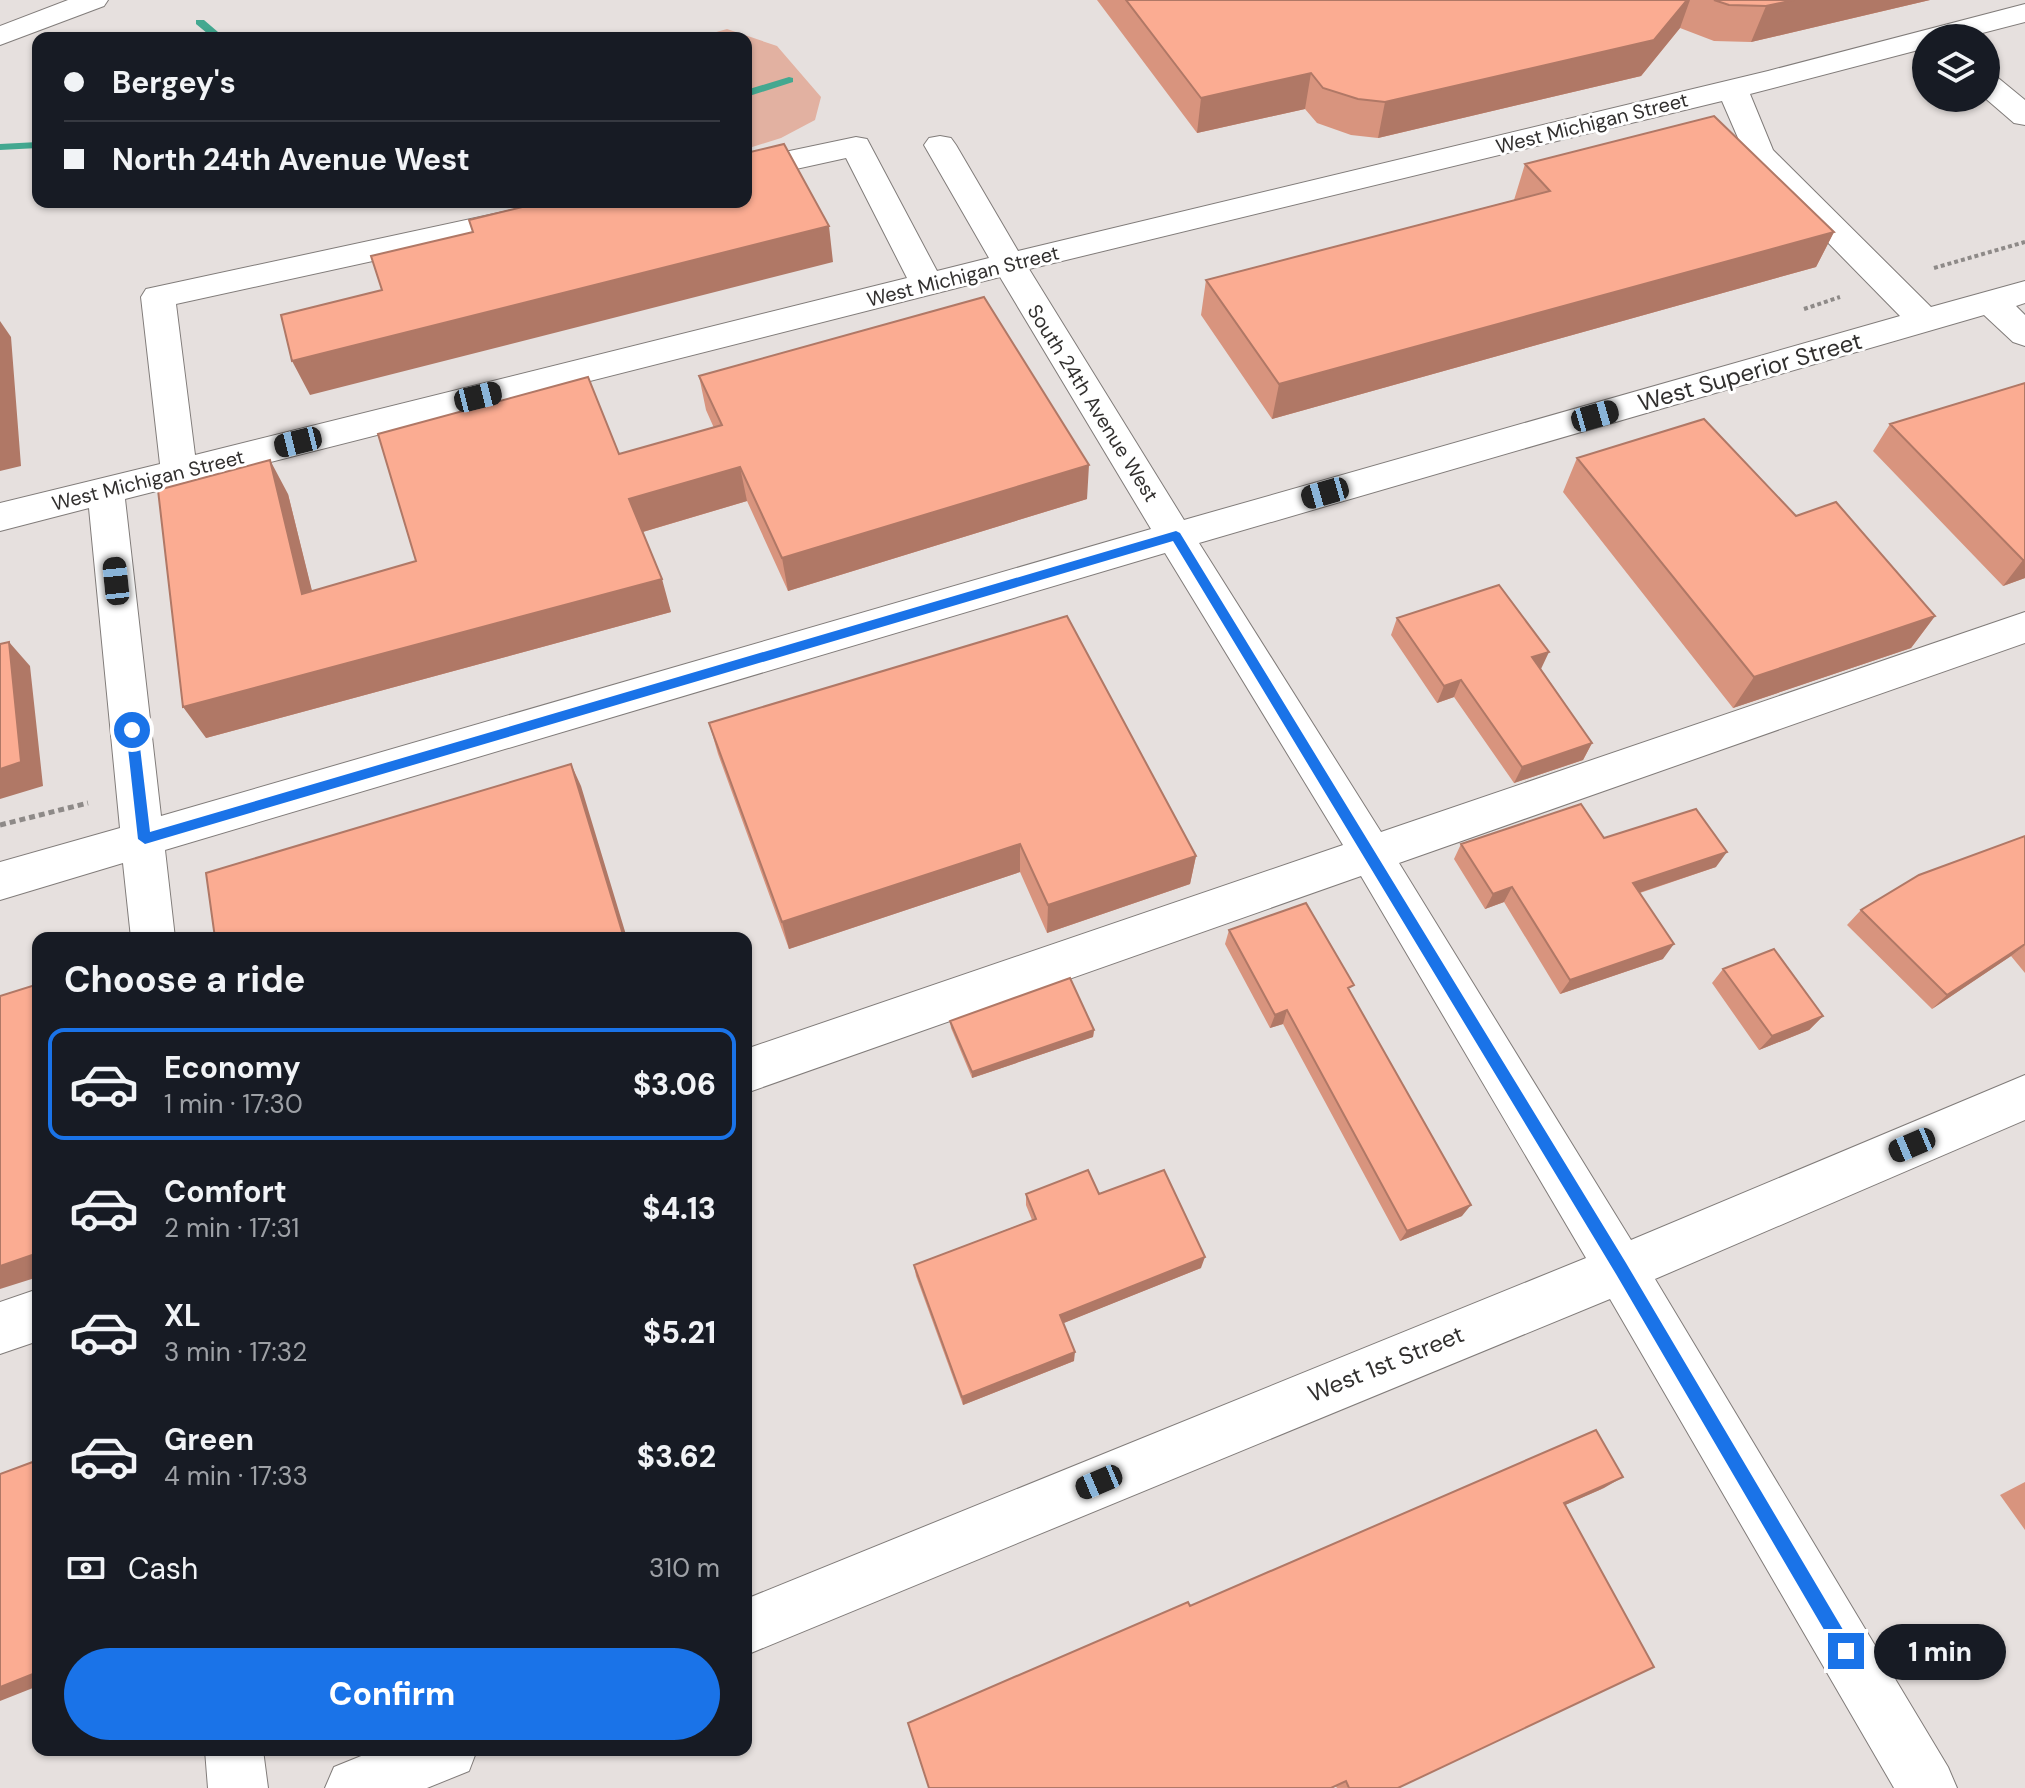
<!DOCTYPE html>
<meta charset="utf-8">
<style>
:root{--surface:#171b24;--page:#20242c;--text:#f1f3f6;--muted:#9ea1a6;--line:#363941;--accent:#1a73e8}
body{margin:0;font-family:"DM Sans",sans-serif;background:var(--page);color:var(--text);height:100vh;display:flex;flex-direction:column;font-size:30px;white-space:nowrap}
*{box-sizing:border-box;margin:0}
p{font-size:26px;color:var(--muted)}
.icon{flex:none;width:44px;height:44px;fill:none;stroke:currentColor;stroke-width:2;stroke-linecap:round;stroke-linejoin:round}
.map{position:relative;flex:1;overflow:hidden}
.drawer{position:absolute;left:32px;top:932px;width:720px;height:824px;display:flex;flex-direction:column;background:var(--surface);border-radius:16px;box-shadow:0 2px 6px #0004}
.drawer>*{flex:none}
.banner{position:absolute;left:32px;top:32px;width:720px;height:176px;border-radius:16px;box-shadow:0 2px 6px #0004;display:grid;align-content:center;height:176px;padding:0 32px;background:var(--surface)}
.fabs{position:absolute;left:1912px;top:24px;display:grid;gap:16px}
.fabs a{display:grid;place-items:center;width:88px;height:88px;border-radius:50%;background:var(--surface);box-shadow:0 2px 6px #0004;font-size:40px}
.end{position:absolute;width:36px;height:36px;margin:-18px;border:10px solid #1a73e8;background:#fff;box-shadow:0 0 0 4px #fff}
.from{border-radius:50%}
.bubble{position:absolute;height:56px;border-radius:28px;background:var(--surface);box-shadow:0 2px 6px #0004;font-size:26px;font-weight:800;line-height:56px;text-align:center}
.car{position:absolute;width:24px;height:48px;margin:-24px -12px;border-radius:10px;box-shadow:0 0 6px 2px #0007;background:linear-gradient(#222 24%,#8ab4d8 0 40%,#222 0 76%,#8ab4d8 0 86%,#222 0)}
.banner b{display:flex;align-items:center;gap:28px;height:76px;font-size:30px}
.banner b+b{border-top:2px solid var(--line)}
.banner i{width:20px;height:20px;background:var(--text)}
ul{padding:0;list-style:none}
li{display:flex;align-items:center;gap:24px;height:112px;margin:0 16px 12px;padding:0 16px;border:4px solid transparent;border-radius:16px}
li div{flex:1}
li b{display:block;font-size:30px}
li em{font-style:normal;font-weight:800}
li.current{border-color:var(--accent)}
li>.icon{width:72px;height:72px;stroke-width:1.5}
h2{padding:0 32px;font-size:36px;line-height:96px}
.pay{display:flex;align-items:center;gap:20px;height:88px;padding:0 32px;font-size:30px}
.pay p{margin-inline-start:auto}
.primary-button{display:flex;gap:16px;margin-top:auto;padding:16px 32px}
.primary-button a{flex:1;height:92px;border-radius:48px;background:var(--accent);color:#fff;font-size:32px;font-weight:800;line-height:92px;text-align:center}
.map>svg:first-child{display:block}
.green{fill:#e2b1a1}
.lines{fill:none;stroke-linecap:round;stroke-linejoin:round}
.stream{fill:#43a890;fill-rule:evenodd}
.minor-casing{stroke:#817c7a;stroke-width:2}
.highway-casing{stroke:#817c7a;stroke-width:2}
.path-far1{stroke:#8e8a88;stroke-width:4;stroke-dasharray:4 3;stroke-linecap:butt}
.path{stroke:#8e8a88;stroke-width:5;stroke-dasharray:6 4;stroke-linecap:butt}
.minor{fill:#fff;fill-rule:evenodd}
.highway{fill:#fff;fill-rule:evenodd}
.wall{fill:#d8947e}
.shaded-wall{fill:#b07866}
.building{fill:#fbac92;stroke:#b07866;stroke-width:2}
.route{fill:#1a73e8}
.labels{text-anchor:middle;stroke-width:6;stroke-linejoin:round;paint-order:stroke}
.far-street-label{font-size:20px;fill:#32302f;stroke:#fff}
.street-label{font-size:24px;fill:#32302f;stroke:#fff}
</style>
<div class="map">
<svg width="2025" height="1788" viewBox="0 0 2025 1788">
<rect width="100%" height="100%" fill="#e6e0de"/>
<path class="green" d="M 727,29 L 777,46 L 821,97 L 815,120 L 781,138 L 746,149 L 746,38 L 695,38 Z"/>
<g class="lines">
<path class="stream" d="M 196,20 L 204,20 L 225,38 L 213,38 L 196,24 Z
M 789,77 L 793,78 L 793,82 L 746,97 L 746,90 Z
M 38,142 L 38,148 L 0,150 L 0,144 Z"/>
<g class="minor-casing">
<path id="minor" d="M 2025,4 L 2025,22 L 1963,38 L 1926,38 L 1926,48 L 1750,94 L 1773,150 L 1931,307 L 2025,281 L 2025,303 L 2016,306 L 2025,315 L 2025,346 L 2013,342 L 1984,315 L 1199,543 L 1381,832 L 2025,612 L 2025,643 L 1399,863 L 1631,1240 L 2025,1075 L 2025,1120 L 1655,1279 L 1948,1767 L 1957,1788 L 1894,1788 L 1610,1299 L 746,1655 L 746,1599 L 1586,1258 L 1361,876 L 746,1093 L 746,1049 L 1343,845 L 1165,553 L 165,850 L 175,938 L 131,938 L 123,863 L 0,900 L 0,862 L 120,828 L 89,508 L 0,531 L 0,503 L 160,464 L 141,297 L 146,289 L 550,202 L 613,202 L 608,209 L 597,212 L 176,304 L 195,455 L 907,278 L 846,158 L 746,180 L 746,160 L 856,137 L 867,139 L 937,271 L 989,258 L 924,145 L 929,138 L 940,136 L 951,138 L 956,145 L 1018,251 L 1768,71 ZM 1722,101 L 1748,161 L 1900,316 L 1184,520 L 1029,269 ZM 1000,277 L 1151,529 L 161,816 L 125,499 Z
M 1986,74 L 1997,77 L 2025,100 L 2025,125 L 2014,123 L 1985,98 Z
M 38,1289 L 38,1341 L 0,1354 L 0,1302 Z
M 205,1750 L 263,1750 L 268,1788 L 208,1788 Z
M 376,1750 L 477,1750 L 469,1771 L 427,1788 L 325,1788 L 334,1767 Z"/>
</g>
<g class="highway-casing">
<path id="highway" d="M 68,0 L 108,0 L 104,6 L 0,45 L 0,26 Z"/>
</g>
<path class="path-far1" d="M 1934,268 L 2025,242
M 1804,309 L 1840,297"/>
<path class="path" d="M 0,825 L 88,803"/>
<use href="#minor" class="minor"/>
<use href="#highway" class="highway"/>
</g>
<path class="wall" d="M 1097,0 L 1930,0 L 1751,42 L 1714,41 L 1680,28 L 1641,76 L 1378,138 L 1351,135 L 1317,123 L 1305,109 L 1197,133 Z
M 1525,164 L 1834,232 L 1816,267 L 1272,419 L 1201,315 L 1206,280 L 1514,200 Z
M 699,376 L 1087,499 L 788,591 L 747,501 L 643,532 L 671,612 L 206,738 L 288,494 L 312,592 L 416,561 L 619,454 L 714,428 L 706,410 Z
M 2025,383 L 2025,578 L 2003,586 L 1873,451 L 1890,424 Z
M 1577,458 L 1935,616 L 1911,648 L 1733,708 L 1563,492 Z
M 1397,618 L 1541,669 L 1592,743 L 1583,760 L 1514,783 L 1454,697 L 1437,703 L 1391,635 Z
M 709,723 L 1196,856 L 1190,884 L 1047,933 L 1020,872 L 789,949 L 718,754 Z
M 2025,836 L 2025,973 L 2011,956 L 1932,1009 L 1847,925 L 1861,910 Z
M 1604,838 L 1716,867 L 1640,893 L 1663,959 L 1560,994 L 1504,902 L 1485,909 L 1454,859 L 1461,844 Z
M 1229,930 L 1351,994 L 1462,1216 L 1400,1241 L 1283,1024 L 1270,1028 L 1225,944 Z
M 1723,969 L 1823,1016 L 1809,1030 L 1759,1050 L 1712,983 Z
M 950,1021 L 1094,1030 L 1093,1037 L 972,1078 L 951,1028 Z
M 1026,1194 L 1099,1194 L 1201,1268 L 1063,1323 L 1074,1361 L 963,1405 L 916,1276 L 914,1265 L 1032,1220 L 1026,1205 Z
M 2025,1482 L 2025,1530 L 2000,1495 Z
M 1604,1488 L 1565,1505 L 1398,1788 L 1337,1788 L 1190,1606 Z"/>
<path class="shaded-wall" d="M 1687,0 L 1690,0 L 1680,28 L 1641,76 L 1378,138 L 1385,102 Z
M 1794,0 L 1930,0 L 1751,42 L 1766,6 Z
M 1311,73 L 1305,109 L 1197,133 L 1201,98 Z
M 829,226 L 833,262 L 310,395 L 292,361 Z
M 1834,232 L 1816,267 L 1272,419 L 1279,384 Z
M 0,321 L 11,337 L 21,466 L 0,471 Z
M 270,460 L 288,494 L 321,627 L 302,594 Z
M 1089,465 L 1087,499 L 788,591 L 782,558 Z
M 740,467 L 747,501 L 639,533 L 629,499 Z
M 2023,560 L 2025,560 L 2025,578 L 2003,586 Z
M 662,579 L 671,612 L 206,738 L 183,707 Z
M 1935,616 L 1911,648 L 1733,708 L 1754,677 Z
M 9,642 L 30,666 L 43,786 L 0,799 L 0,769 Z
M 1549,652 L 1541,669 L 1525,674 L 1532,657 Z
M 1461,680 L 1454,697 L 1437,703 L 1444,686 Z
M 1592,743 L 1583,760 L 1514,783 L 1522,767 Z
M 571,764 L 581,786 L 627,938 L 624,938 Z
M 1020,844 L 1020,872 L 789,949 L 782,922 Z
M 1727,852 L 1716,867 L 1623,898 L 1633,883 Z
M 1196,856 L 1190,884 L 1047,933 L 1048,905 Z
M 1512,887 L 1504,902 L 1485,909 L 1493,894 Z
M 1674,944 L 1663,959 L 1560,994 L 1570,980 Z
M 2025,945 L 2011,956 L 1932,1009 L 1947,995 Z
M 35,985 L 38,988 L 38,1029 Z
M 1287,1010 L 1283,1024 L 1270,1028 L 1275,1015 Z
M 1823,1016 L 1809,1030 L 1759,1050 L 1772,1036 Z
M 1094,1030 L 1093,1037 L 972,1078 L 972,1072 Z
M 1471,1205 L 1462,1216 L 1400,1241 L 1407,1231 Z
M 38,1253 L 38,1277 L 0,1289 L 0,1266 Z
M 1205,1257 L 1201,1268 L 1059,1325 L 1060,1315 Z
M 1075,1352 L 1074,1361 L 963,1405 L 962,1397 Z
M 1623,1477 L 1604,1488 L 1547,1513 L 1564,1503 Z
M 38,1672 L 38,1686 L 0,1701 L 0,1687 Z"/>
<path class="building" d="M 1126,0 L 1687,0 L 1654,40 L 1385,102 L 1358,99 L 1323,88 L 1311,73 L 1201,98 Z
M 1714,0 L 1794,0 L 1766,6 L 1729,5 Z
M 1714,116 L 1834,232 L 1279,384 L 1206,280 L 1550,191 L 1525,164 Z
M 784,144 L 829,226 L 292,361 L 281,315 L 382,290 L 371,256 L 473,232 L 469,220 L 543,202 L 746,202 L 746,153 Z
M 984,297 L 1089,465 L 782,558 L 740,467 L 629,499 L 662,579 L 183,707 L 158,490 L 270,460 L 302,594 L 416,561 L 378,434 L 588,377 L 619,454 L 722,425 L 699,376 Z
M 2025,383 L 2025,560 L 2023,560 L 1890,424 Z
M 1704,419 L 1796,516 L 1836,502 L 1935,616 L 1754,677 L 1577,458 Z
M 1499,585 L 1549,652 L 1532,657 L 1592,743 L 1522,767 L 1461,680 L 1444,686 L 1397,618 Z
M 1067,616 L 1196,856 L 1048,905 L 1020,844 L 782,922 L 709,723 Z
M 9,642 L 21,762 L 0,769 L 0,644 Z
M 571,764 L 624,938 L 215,938 L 206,873 Z
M 1581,804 L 1604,838 L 1696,809 L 1727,852 L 1633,883 L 1674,944 L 1570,980 L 1512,887 L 1493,894 L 1461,844 Z
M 2025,836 L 2025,944 L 1947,995 L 1861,910 L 1919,875 Z
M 1306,903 L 1354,985 L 1348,988 L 1471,1205 L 1407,1231 L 1287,1010 L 1275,1015 L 1229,930 Z
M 1774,949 L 1823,1016 L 1772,1036 L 1723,969 Z
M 1070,978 L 1094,1030 L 972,1072 L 950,1021 Z
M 35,985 L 38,1029 L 38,1253 L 0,1266 L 0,996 Z
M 1088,1170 L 1099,1194 L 1164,1170 L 1205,1257 L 1060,1315 L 1075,1352 L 962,1397 L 914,1265 L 1036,1219 L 1026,1194 Z
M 1596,1430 L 1623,1477 L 1564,1503 L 1654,1667 L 1398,1788 L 1349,1788 L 1346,1781 L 1331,1788 L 929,1788 L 908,1723 L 1188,1602 L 1190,1606 Z
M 38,1460 L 38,1672 L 0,1687 L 0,1474 Z"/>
<path class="route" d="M 1176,531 L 1180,533 L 1626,1263 L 1852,1645 L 1855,1651 L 1852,1657 L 1846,1660 L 1840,1657 L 1616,1274 L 1173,541 L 145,844 L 138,839 L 126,730 L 132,725 L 138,730 L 150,832 Z"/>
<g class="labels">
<g class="far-street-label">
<text transform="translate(1592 123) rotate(-14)" y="7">West Michigan Street</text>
<text transform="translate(963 276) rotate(-14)" y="7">West Michigan Street</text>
<text transform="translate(1093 403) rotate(58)" y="7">South 24th Avenue West</text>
<text transform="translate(148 480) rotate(-14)" y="7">West Michigan Street</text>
</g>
<g class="street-label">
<text transform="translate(1750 372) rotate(-16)" y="8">West Superior Street</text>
<text transform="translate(1386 1364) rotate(-22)" y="8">West 1st Street</text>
</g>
</g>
</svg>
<div class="fabs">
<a><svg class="icon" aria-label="layers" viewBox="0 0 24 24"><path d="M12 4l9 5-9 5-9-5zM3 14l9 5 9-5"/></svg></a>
</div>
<i class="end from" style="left:132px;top:730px"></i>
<i class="end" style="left:1846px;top:1651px"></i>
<div class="bubble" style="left:1874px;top:1624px;width:132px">1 min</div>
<i class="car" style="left:478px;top:397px;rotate:76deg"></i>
<i class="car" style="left:1595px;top:416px;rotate:74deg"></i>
<i class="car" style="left:298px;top:442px;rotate:256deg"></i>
<i class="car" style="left:1325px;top:493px;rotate:254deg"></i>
<i class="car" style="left:116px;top:581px;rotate:354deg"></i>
<i class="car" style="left:1912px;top:1145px;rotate:247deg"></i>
<i class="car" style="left:1099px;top:1482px;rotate:247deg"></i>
<div class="banner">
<b><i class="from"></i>Bergey's</b>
<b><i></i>North 24th Avenue West</b>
</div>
<section class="drawer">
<h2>Choose a ride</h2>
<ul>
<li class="current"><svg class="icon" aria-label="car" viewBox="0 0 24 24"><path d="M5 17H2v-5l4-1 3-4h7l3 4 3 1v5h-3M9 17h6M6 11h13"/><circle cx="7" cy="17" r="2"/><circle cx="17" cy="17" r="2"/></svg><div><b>Economy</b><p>1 min · 17:30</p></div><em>$3.06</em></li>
<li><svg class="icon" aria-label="car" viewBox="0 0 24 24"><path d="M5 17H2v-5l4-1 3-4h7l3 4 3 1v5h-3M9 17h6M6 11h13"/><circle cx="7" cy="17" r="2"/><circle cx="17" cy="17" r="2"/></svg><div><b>Comfort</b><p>2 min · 17:31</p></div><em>$4.13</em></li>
<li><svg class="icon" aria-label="car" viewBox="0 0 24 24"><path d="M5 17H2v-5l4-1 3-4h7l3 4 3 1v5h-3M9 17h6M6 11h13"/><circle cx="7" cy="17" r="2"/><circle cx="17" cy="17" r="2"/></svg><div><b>XL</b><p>3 min · 17:32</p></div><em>$5.21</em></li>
<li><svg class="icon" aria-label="car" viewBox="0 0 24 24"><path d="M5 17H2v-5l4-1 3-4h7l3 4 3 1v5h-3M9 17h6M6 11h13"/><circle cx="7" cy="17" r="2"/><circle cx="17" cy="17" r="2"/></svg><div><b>Green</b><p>4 min · 17:33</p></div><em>$3.62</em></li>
</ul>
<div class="pay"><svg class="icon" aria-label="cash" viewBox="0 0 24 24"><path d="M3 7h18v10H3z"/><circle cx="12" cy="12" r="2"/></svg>Cash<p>310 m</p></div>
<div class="primary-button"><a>Confirm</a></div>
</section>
</div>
